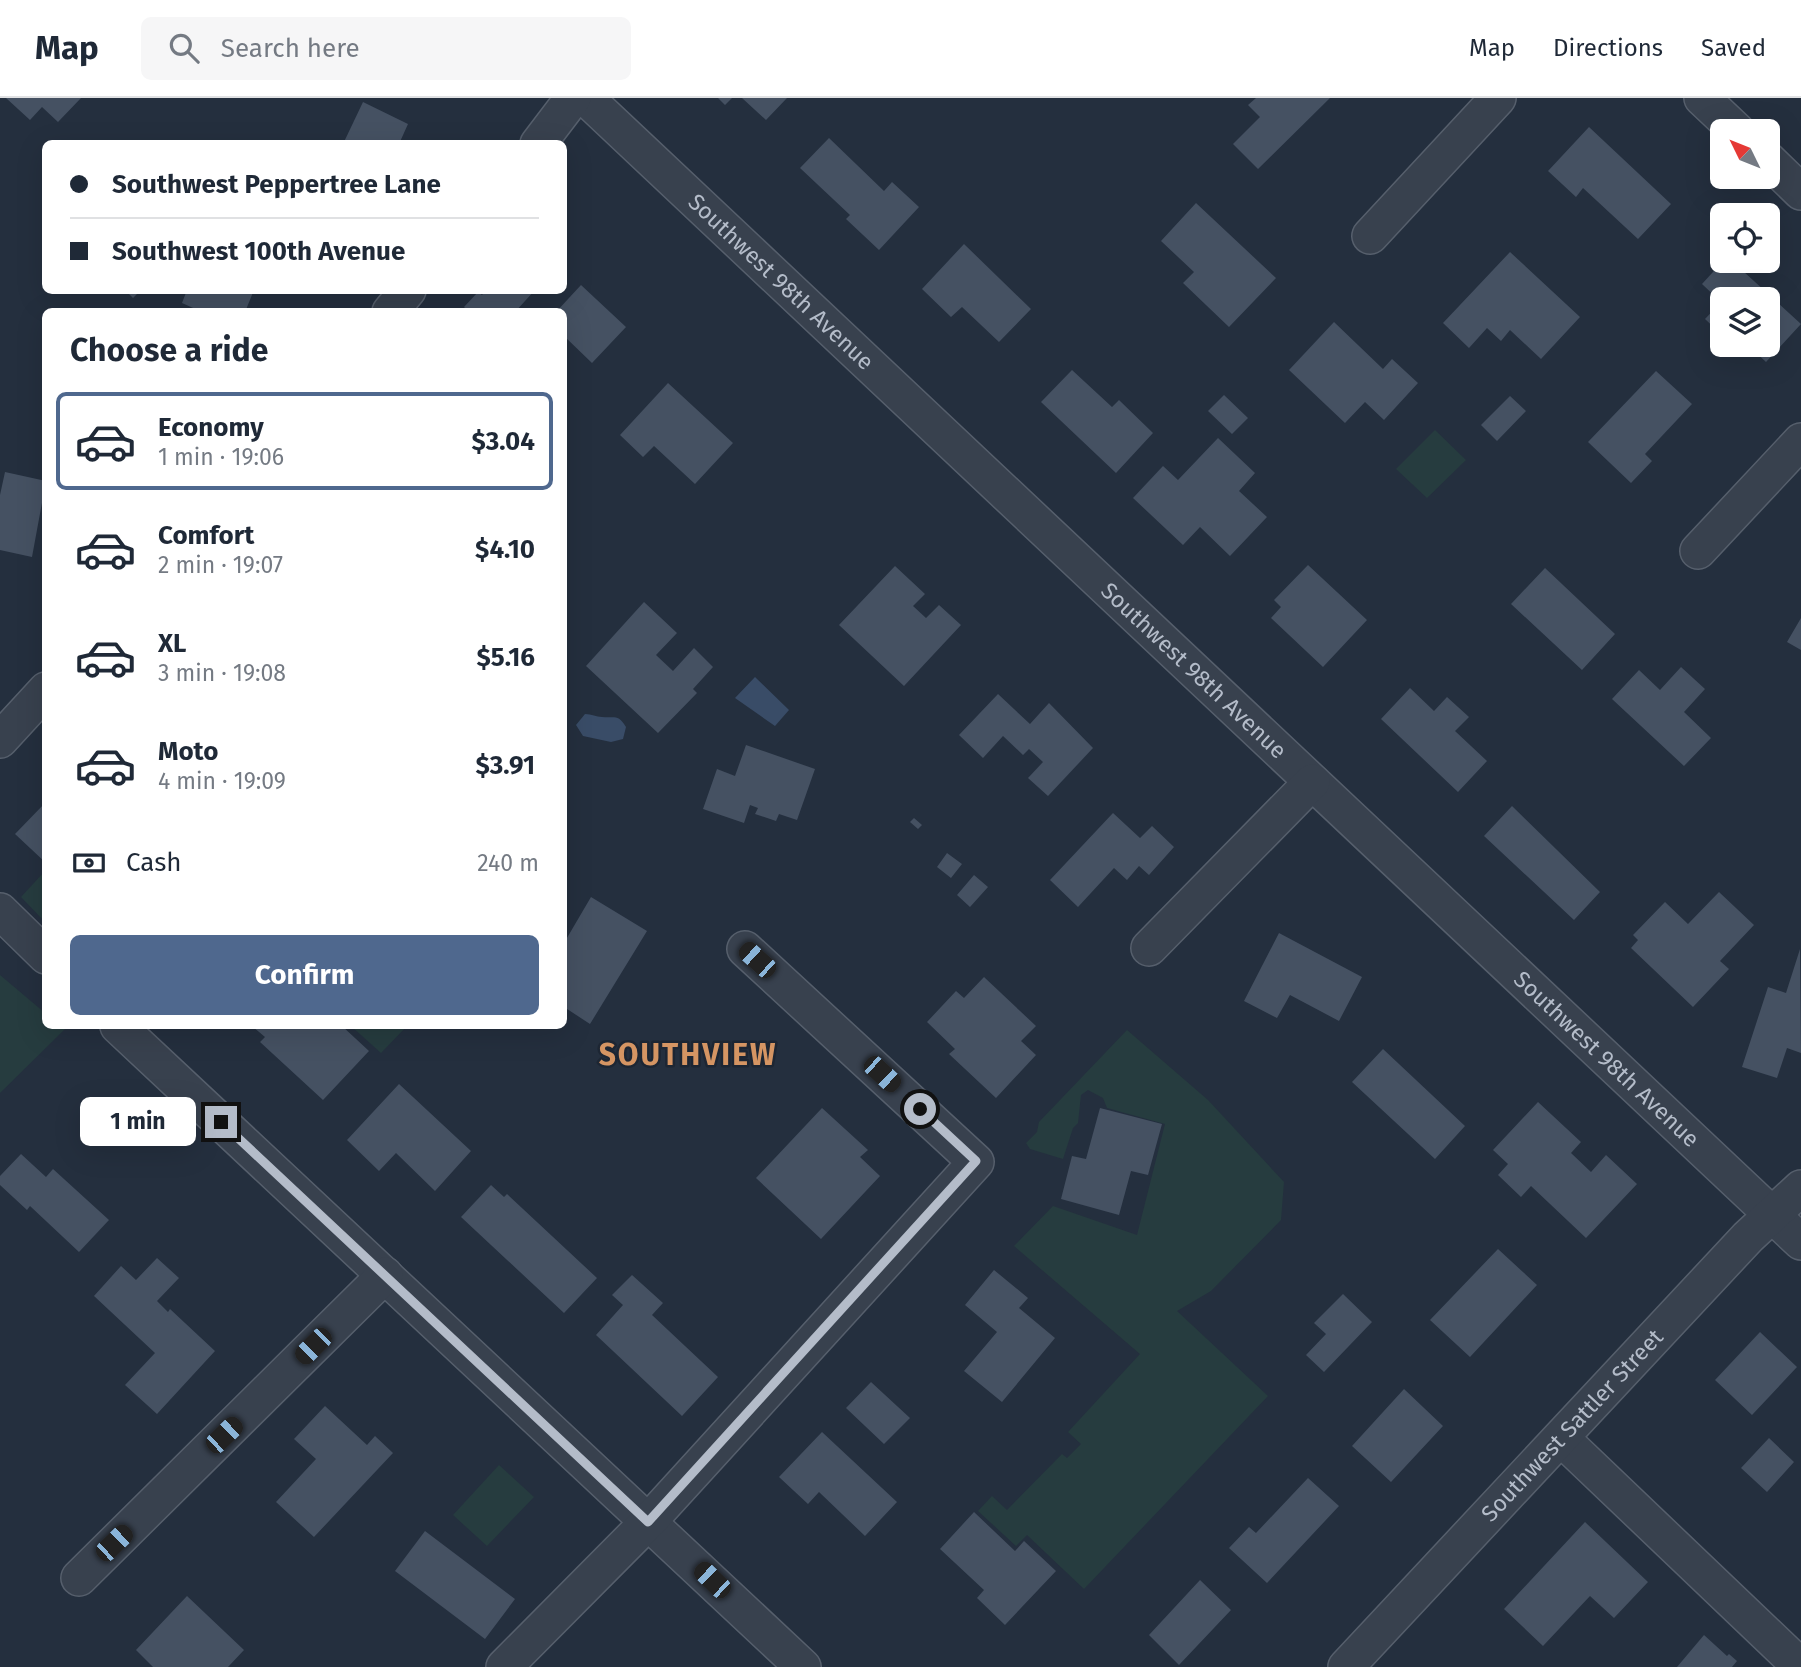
<!DOCTYPE html>
<meta charset="utf-8">
<style>
:root{--surface:#fff;--page:#f6f6f7;--text:#1f2937;--muted:#747a83;--line:#e0e1e3;--accent:#4f688e}
body{margin:0;font-family:"Fira Sans",sans-serif;background:var(--page);color:var(--text);height:100vh;display:flex;flex-direction:column;font-size:26px;white-space:nowrap}
*{box-sizing:border-box;margin:0}
p{font-size:23px;color:var(--muted)}
.icon{flex:none;width:38px;height:38px;fill:none;stroke:currentColor;stroke-width:2;stroke-linecap:round;stroke-linejoin:round}
.map{position:relative;flex:1;overflow:hidden}
.details{position:absolute;left:42px;top:210px;width:525px;height:721px;display:flex;flex-direction:column;background:var(--surface);border-radius:10px;box-shadow:0 7px 28px #0002}
.details>*{flex:none}
.banner{position:absolute;left:42px;top:42px;width:525px;height:154px;border-radius:10px;box-shadow:0 7px 28px #0002;display:grid;align-content:center;height:154px;padding:0 28px;background:var(--surface)}
.needle{width:46px;rotate:313deg}
.controls{position:absolute;left:1710px;top:21px;display:grid;gap:14px}
.controls a{display:grid;place-items:center;width:70px;height:70px;border-radius:10px;background:var(--surface);box-shadow:0 7px 28px #0002;font-size:35px}
.end{position:absolute;width:32px;height:32px;margin:-16px;border:9px solid #b4bcc9;background:#111;box-shadow:0 0 0 4px #111}
.from{border-radius:50%}
.bubble{position:absolute;height:49px;border-radius:10px;background:var(--surface);box-shadow:0 7px 28px #0002;font-size:23px;font-weight:700;line-height:49px;text-align:center}
.car{position:absolute;width:21px;height:42px;margin:-21px -10px;border-radius:9px;box-shadow:0 0 5px 2px #0007;background:linear-gradient(#222 24%,#8ab4d8 0 40%,#222 0 76%,#8ab4d8 0 86%,#222 0)}
.banner b{display:flex;align-items:center;gap:24px;height:66px;font-size:26px}
.banner b+b{border-top:2px solid var(--line)}
.banner i{width:18px;height:18px;background:var(--text)}
ul{padding:0;list-style:none}
li{display:flex;align-items:center;gap:21px;height:98px;margin:0 14px 10px;padding:0 14px;border:4px solid transparent;border-radius:10px}
li div{flex:1}
li b{display:block;font-size:26px}
li em{font-style:normal;font-weight:700}
li.on{border-color:var(--accent)}
li>.icon{width:63px;height:63px;stroke-width:1.5}
h2{padding:0 28px;font-size:32px;line-height:84px}
.pay{display:flex;align-items:center;gap:18px;height:77px;padding:0 28px;font-size:26px}
.pay p{margin-inline-start:auto}
.cta{display:flex;gap:14px;margin-top:auto;padding:14px 28px}
.cta a{flex:1;height:80px;border-radius:10px;background:var(--accent);color:#fff;font-size:28px;font-weight:700;line-height:80px;text-align:center}
header{display:flex;align-items:center;gap:42px;box-sizing:border-box;height:98px;padding:0 35px;background:var(--surface);border-bottom:2px solid var(--line)}
header strong{font-size:33px}
nav{display:flex;gap:38px;margin-inline-start:auto;font-size:24px}
.search{width:490px;height:63px;background:var(--page);display:flex;align-items:center;gap:18px;box-sizing:border-box;padding:0 24px;border-radius:10px;color:var(--muted);font-size:26px}
.map>svg:first-child{display:block}
.green{fill:#263c3f}
.water{fill:#394c67}
.building{fill:#455162}
.lines{fill:none;stroke-linecap:round;stroke-linejoin:round}
.minor-casing{stroke:#565f6c;stroke-width:38}
.minor{stroke:#38414e;stroke-width:35}
.route{stroke:#b4bcc9;stroke-width:9}
.labels{text-anchor:middle;stroke-width:5;stroke-linejoin:round;paint-order:stroke}
.street-label{font-size:23px;fill:#b4bcc9;stroke:#1d2633}
.district-label{font-size:30px;font-weight:bold;letter-spacing:2px;fill:#d59563;stroke:#1d2633}
</style>
<header>
<strong>Map</strong>
<div class="search"><svg class="icon" aria-label="search" viewBox="0 0 24 24"><circle cx="10" cy="10" r="6"/><path d="M15 15l6 6"/></svg>Search here</div>
<nav><a>Map</a><a>Directions</a><a>Saved</a></nav>
</header>
<div class="map">
<svg width="1801" height="1569" viewBox="0 0 1801 1569">
<rect width="100%" height="100%" fill="#242f3e"/>
<path class="green" d="M 1435,332 L 1466,362 L 1427,400 L 1396,371 Z
M 45,773 L 45,824 L 21,799 Z
M 0,877 L 45,915 L 46,928 L 60,928 L 65,931 L 0,995 Z
M 351,928 L 407,928 L 381,955 Z
M 1127,932 L 1208,1002 L 1284,1084 L 1281,1122 L 1211,1193 L 1177,1213 L 1268,1298 L 1084,1491 L 1027,1437 L 1016,1448 L 978,1413 L 992,1398 L 1007,1412 L 1062,1356 L 1067,1360 L 1081,1346 L 1068,1334 L 1140,1256 L 1014,1148 L 1053,1108 L 1137,1137 L 1165,1026 L 1107,1010 L 1103,1000 L 1088,992 L 1081,997 L 1078,1025 L 1073,1030 L 1063,1061 L 1030,1051 L 1026,1045 L 1037,1034 L 1039,1024 Z
M 499,1367 L 534,1399 L 487,1448 L 453,1417 Z"/>
<path class="water" d="M 755,579 L 789,612 L 775,628 L 735,600 Z
M 585,616 C 592,616 596,619 602,619 C 616,620 618,616 626,629 L 623,641 L 611,644 L 583,638 L 576,627 Z"/>
<path class="building" d="M 6,0 L 81,0 L 58,24 L 42,9 L 30,22 Z
M 718,0 L 732,0 L 725,7 Z
M 742,0 L 787,0 L 766,22 Z
M 1256,0 L 1330,0 L 1258,71 L 1233,46 L 1260,19 L 1248,7 Z
M 363,4 L 408,26 L 399,46 L 343,46 Z
M 1589,29 L 1671,106 L 1638,141 L 1583,90 L 1576,99 L 1548,73 Z
M 829,40 L 884,93 L 892,84 L 919,109 L 879,152 L 846,121 L 850,117 L 800,70 Z
M 1196,105 L 1276,180 L 1229,229 L 1183,185 L 1194,174 L 1161,143 Z
M 964,146 L 1031,211 L 999,244 L 962,209 L 951,219 L 922,191 Z
M 1510,154 L 1580,219 L 1541,261 L 1510,232 L 1501,243 L 1487,230 L 1469,250 L 1443,225 Z
M 1723,163 L 1732,163 L 1801,226 L 1766,264 L 1748,247 L 1768,247 L 1768,201 L 1722,201 L 1722,237 L 1705,221 L 1721,204 L 1702,186 Z
M 581,187 L 626,229 L 592,265 L 564,238 L 564,214 L 556,214 Z
M 125,192 L 141,192 L 133,200 Z
M 187,192 L 254,192 L 245,214 L 202,214 L 182,205 Z
M 486,192 L 535,192 L 515,214 L 469,214 L 464,209 L 478,194 L 482,197 Z
M 1334,224 L 1383,271 L 1392,261 L 1418,285 L 1384,322 L 1365,304 L 1345,325 L 1289,272 Z
M 1072,272 L 1112,309 L 1119,302 L 1153,335 L 1116,375 L 1041,304 Z
M 1656,273 L 1692,306 L 1645,356 L 1652,363 L 1631,385 L 1588,344 Z
M 668,285 L 733,345 L 695,386 L 654,348 L 643,359 L 620,337 Z
M 1224,297 L 1248,320 L 1232,336 L 1208,313 Z
M 1510,298 L 1526,313 L 1497,343 L 1481,327 Z
M 1218,340 L 1255,375 L 1239,393 L 1267,419 L 1230,458 L 1200,429 L 1183,447 L 1133,400 L 1163,368 L 1178,382 Z
M 5,374 L 46,383 L 32,459 L 0,452 L 0,397 Z
M 1308,467 L 1367,522 L 1323,569 L 1271,520 L 1281,509 L 1274,502 Z
M 895,468 L 925,496 L 913,508 L 926,520 L 939,507 L 961,527 L 904,588 L 839,527 Z
M 1545,470 L 1615,536 L 1582,572 L 1511,506 Z
M 644,504 L 677,535 L 656,557 L 673,573 L 694,550 L 713,569 L 693,591 L 697,595 L 658,635 L 586,568 Z
M 1801,520 L 1801,552 L 1787,544 Z
M 1681,569 L 1705,591 L 1684,614 L 1711,640 L 1684,668 L 1612,601 L 1639,572 L 1660,592 Z
M 1410,590 L 1434,613 L 1447,599 L 1469,619 L 1455,633 L 1487,663 L 1458,694 L 1381,621 Z
M 998,596 L 1030,626 L 1049,605 L 1093,650 L 1048,698 L 1028,680 L 1043,664 L 1029,651 L 1023,657 L 1003,638 L 983,660 L 959,637 Z
M 746,647 L 815,671 L 797,722 L 779,716 L 776,723 L 755,716 L 758,710 L 750,707 L 744,725 L 703,711 L 717,671 L 735,678 Z
M 46,704 L 46,765 L 15,736 Z
M 1512,708 L 1600,794 L 1574,822 L 1484,738 Z
M 1113,715 L 1140,740 L 1152,728 L 1174,749 L 1149,777 L 1139,768 L 1127,782 L 1114,770 L 1078,809 L 1050,782 Z
M 914,720 L 922,727 L 918,731 L 910,724 Z
M 947,755 L 962,766 L 951,780 L 937,769 Z
M 974,777 L 988,789 L 970,809 L 957,797 Z
M 1719,794 L 1754,827 L 1720,863 L 1729,871 L 1693,909 L 1631,850 L 1638,842 L 1633,837 L 1665,804 L 1688,826 Z
M 591,799 L 647,833 L 590,926 L 564,909 L 564,845 Z
M 1279,835 L 1362,879 L 1339,923 L 1290,897 L 1277,920 L 1244,903 Z
M 1800,851 L 1801,955 L 1787,950 L 1777,980 L 1742,969 L 1768,889 L 1786,895 Z
M 984,879 L 1036,928 L 1021,943 L 1036,957 L 996,1000 L 949,956 L 955,951 L 927,924 L 956,893 L 964,900 Z
M 252,928 L 342,928 L 369,953 L 323,1002 L 260,944 L 265,939 Z
M 1383,951 L 1465,1028 L 1435,1061 L 1352,984 Z
M 399,986 L 471,1053 L 435,1093 L 396,1055 L 379,1073 L 347,1042 Z
M 1538,1004 L 1581,1044 L 1571,1055 L 1591,1074 L 1606,1057 L 1637,1086 L 1586,1140 L 1531,1088 L 1521,1099 L 1498,1077 L 1508,1066 L 1493,1052 Z
M 822,1010 L 868,1052 L 860,1059 L 880,1078 L 821,1141 L 756,1080 Z
M 1100,1010 L 1162,1026 L 1148,1077 L 1131,1073 L 1119,1117 L 1061,1101 L 1072,1058 L 1086,1061 Z
M 21,1056 L 46,1079 L 53,1071 L 109,1122 L 79,1154 L 30,1108 L 27,1112 L 0,1087 L 0,1078 Z
M 491,1087 L 504,1099 L 507,1096 L 597,1180 L 564,1215 L 461,1119 Z
M 1498,1151 L 1537,1187 L 1470,1259 L 1430,1222 Z
M 157,1160 L 179,1180 L 157,1203 L 168,1214 L 170,1211 L 215,1253 L 157,1316 L 125,1287 L 155,1255 L 94,1198 L 121,1168 L 136,1182 Z
M 994,1172 L 1028,1200 L 1019,1210 L 1055,1240 L 1002,1304 L 964,1273 L 997,1234 L 965,1207 Z
M 632,1177 L 663,1205 L 652,1217 L 718,1279 L 682,1318 L 596,1237 L 623,1207 L 612,1197 Z
M 1343,1196 L 1372,1224 L 1324,1274 L 1306,1257 L 1326,1236 L 1314,1225 Z
M 1760,1234 L 1797,1269 L 1752,1317 L 1715,1282 Z
M 871,1284 L 910,1320 L 884,1346 L 846,1310 Z
M 1404,1291 L 1443,1328 L 1391,1384 L 1352,1348 Z
M 325,1308 L 367,1347 L 375,1338 L 393,1355 L 314,1439 L 276,1404 L 316,1361 L 294,1341 Z
M 822,1334 L 897,1404 L 865,1438 L 819,1394 L 808,1406 L 779,1379 Z
M 1769,1340 L 1794,1364 L 1767,1394 L 1741,1370 Z
M 1308,1380 L 1339,1408 L 1267,1485 L 1229,1450 L 1249,1429 L 1256,1435 Z
M 974,1414 L 1015,1453 L 1024,1443 L 1056,1473 L 1005,1527 L 977,1500 L 984,1492 L 940,1451 Z
M 1585,1424 L 1648,1484 L 1614,1520 L 1590,1498 L 1543,1548 L 1504,1511 Z
M 425,1433 L 515,1501 L 485,1541 L 395,1473 Z
M 1200,1482 L 1231,1512 L 1179,1567 L 1149,1537 Z
M 187,1498 L 244,1552 L 228,1569 L 153,1569 L 136,1552 Z
M 1704,1537 L 1727,1558 L 1729,1556 L 1737,1563 L 1732,1569 L 1677,1569 Z"/>
<g class="lines">
<g class="minor-casing">
<g id="minor">
<path id="s1" d="M 586,0 L 1801,1144"/>
<path d="M 1702,0 L 1737,33"/>
<path d="M 538,46 L 573,0"/>
<path d="M 1768,62 L 1801,94"/>
<path d="M 1370,138 L 1498,0"/>
<path d="M 390,214 L 408,192"/>
<path d="M 1698,453 L 1801,343"/>
<path d="M 0,642 L 46,592"/>
<path d="M 0,813 L 46,858"/>
<path d="M 1149,850 L 1312,684"/>
<path d="M 118,928 L 803,1569"/>
<path d="M 1561,1340 L 1801,1569"/>
<path d="M 79,1480 L 385,1177"/>
<path d="M 504,1569 L 648,1424 L 976,1064 L 745,851"/>
<path id="s2" d="M 1346,1569 L 1748,1139 L 1801,1090"/>
</g>
</g>
<use href="#minor" class="minor"/>
</g>
<g class="lines">
<path class="route" d="M 221,1024 L 648,1424 L 976,1063 L 920,1011"/>
</g>
<g class="labels">
<g class="street-label">
<text dy="8" stroke="none"><textPath href="#s1" startOffset="268">Southwest 98th Avenue</textPath></text>
<text dy="8" stroke="none"><textPath href="#s1" startOffset="835">Southwest 98th Avenue</textPath></text>
<text dy="8" stroke="none"><textPath href="#s1" startOffset="1402">Southwest 98th Avenue</textPath></text>
<text dy="8" stroke="none"><textPath href="#s2" startOffset="331">Southwest Sattler Street</textPath></text>
</g>
<g class="district-label">
<text x="688" y="967">SOUTHVIEW</text>
</g>
</g>
</svg>
<div class="controls">
<a><svg class="needle" viewBox="-14 -14 28 28"><path d="M0-13l5 13h-10z" fill="#e53935"/><path d="M0 13l5-13h-10z" fill="#747a83"/></svg></a>
<a><svg class="icon" aria-label="locate" viewBox="0 0 24 24"><circle cx="12" cy="12" r="6"/><path d="M12 2v4M12 18v4M2 12h4M18 12h4"/></svg></a>
<a><svg class="icon" aria-label="layers" viewBox="0 0 24 24"><path d="M12 4l9 5-9 5-9-5zM3 14l9 5 9-5"/></svg></a>
</div>
<i class="end from" style="left:920px;top:1011px"></i>
<i class="end" style="left:221px;top:1024px"></i>
<div class="bubble" style="left:80px;top:999px;width:116px">1 min</div>
<i class="car" style="left:757px;top:862px;rotate:312deg"></i>
<i class="car" style="left:882px;top:976px;rotate:133deg"></i>
<i class="car" style="left:313px;top:1248px;rotate:225deg"></i>
<i class="car" style="left:224px;top:1337px;rotate:46deg"></i>
<i class="car" style="left:114px;top:1445px;rotate:46deg"></i>
<i class="car" style="left:712px;top:1482px;rotate:314deg"></i>
<div class="banner">
<b><i class="from"></i>Southwest Peppertree Lane</b>
<b><i></i>Southwest 100th Avenue</b>
</div>
<section class="details">
<h2>Choose a ride</h2>
<ul>
<li class="on"><svg class="icon" aria-label="car" viewBox="0 0 24 24"><path d="M5 17H2v-5l4-1 3-4h7l3 4 3 1v5h-3M9 17h6M6 11h13"/><circle cx="7" cy="17" r="2"/><circle cx="17" cy="17" r="2"/></svg><div><b>Economy</b><p>1 min · 19:06</p></div><em>$3.04</em></li>
<li><svg class="icon" aria-label="car" viewBox="0 0 24 24"><path d="M5 17H2v-5l4-1 3-4h7l3 4 3 1v5h-3M9 17h6M6 11h13"/><circle cx="7" cy="17" r="2"/><circle cx="17" cy="17" r="2"/></svg><div><b>Comfort</b><p>2 min · 19:07</p></div><em>$4.10</em></li>
<li><svg class="icon" aria-label="car" viewBox="0 0 24 24"><path d="M5 17H2v-5l4-1 3-4h7l3 4 3 1v5h-3M9 17h6M6 11h13"/><circle cx="7" cy="17" r="2"/><circle cx="17" cy="17" r="2"/></svg><div><b>XL</b><p>3 min · 19:08</p></div><em>$5.16</em></li>
<li><svg class="icon" aria-label="car" viewBox="0 0 24 24"><path d="M5 17H2v-5l4-1 3-4h7l3 4 3 1v5h-3M9 17h6M6 11h13"/><circle cx="7" cy="17" r="2"/><circle cx="17" cy="17" r="2"/></svg><div><b>Moto</b><p>4 min · 19:09</p></div><em>$3.91</em></li>
</ul>
<div class="pay"><svg class="icon" aria-label="cash" viewBox="0 0 24 24"><path d="M3 7h18v10H3z"/><circle cx="12" cy="12" r="2"/></svg>Cash<p>240 m</p></div>
<div class="cta"><a>Confirm</a></div>
</section>
</div>
